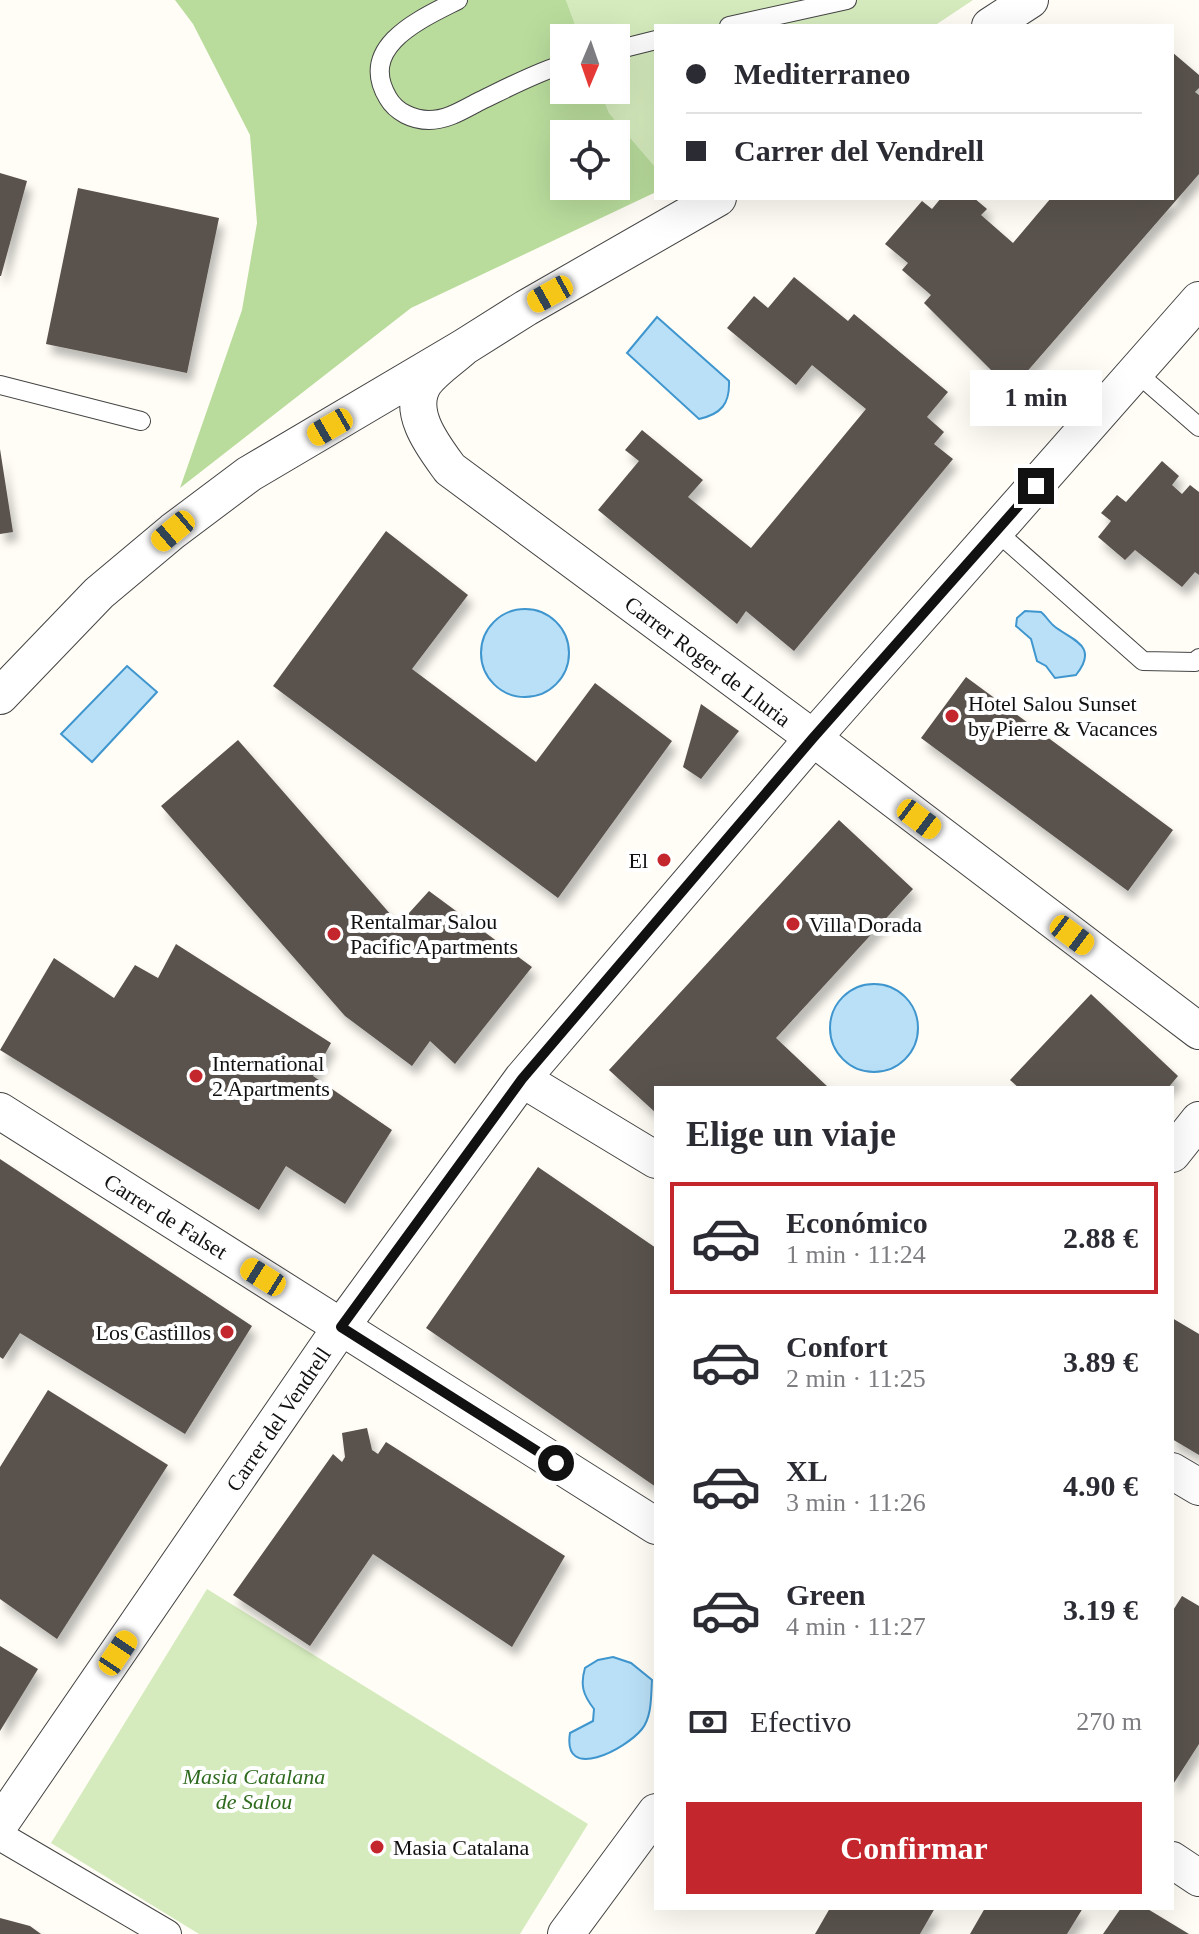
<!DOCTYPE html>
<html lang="es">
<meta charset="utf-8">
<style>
:root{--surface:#fff;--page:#f7f7f7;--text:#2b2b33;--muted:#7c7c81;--line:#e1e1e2;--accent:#c4262e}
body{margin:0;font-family:Georgia,serif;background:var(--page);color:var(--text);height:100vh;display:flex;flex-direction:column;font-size:30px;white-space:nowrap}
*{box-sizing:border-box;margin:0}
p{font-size:26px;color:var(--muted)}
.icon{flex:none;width:44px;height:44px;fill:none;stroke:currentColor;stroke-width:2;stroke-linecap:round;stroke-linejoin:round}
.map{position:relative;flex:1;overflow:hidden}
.details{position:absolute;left:654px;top:1086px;width:520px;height:824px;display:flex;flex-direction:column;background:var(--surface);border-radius:0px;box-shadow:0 8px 32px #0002}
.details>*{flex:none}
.hud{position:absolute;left:654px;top:24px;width:520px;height:176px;border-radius:0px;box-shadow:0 8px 32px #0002;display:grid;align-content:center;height:176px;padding:0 32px;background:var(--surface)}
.needle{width:52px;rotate:182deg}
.tools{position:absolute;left:550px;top:24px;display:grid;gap:16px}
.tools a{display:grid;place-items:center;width:80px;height:80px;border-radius:0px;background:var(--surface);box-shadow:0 8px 32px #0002;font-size:40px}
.end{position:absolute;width:36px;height:36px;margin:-18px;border:10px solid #111;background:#fff;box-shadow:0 0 0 4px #fff}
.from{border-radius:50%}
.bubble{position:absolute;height:56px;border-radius:0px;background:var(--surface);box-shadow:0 8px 32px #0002;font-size:26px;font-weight:700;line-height:56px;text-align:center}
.car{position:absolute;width:24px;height:48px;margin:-24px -12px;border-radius:10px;box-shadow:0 0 6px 2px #0007;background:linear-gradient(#f5c518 24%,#345 0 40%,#f5c518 0 76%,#345 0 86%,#f5c518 0)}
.hud b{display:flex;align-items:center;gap:28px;height:76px;font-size:30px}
.hud b+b{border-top:2px solid var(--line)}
.hud i{width:20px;height:20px;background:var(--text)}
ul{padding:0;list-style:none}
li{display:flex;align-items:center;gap:24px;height:112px;margin:0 16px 12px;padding:0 16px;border:4px solid transparent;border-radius:0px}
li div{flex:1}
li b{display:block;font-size:30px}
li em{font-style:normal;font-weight:700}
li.on{border-color:var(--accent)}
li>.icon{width:72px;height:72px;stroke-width:1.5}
h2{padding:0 32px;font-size:36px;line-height:96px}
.pay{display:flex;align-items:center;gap:20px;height:88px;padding:0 32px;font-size:30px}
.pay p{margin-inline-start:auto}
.action{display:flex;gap:16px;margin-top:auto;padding:16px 32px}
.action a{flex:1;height:92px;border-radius:0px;background:var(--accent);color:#fff;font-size:32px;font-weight:700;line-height:92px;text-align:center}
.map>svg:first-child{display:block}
.green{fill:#d5ebbd}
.forest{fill:#b9dc9c;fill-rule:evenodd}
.water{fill:#b9e0f7;stroke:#3f96cf;stroke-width:2}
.building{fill:#5a524d;filter:url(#shadow)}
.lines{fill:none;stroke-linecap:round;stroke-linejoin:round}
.service-casing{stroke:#444;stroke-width:20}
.pedestrian-casing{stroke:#444;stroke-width:30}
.minor-casing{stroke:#444;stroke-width:38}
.service{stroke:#fff;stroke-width:18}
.pedestrian{stroke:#fff;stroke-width:28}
.minor{stroke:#fff;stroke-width:36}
.route{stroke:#111;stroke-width:10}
.poi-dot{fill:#c4262e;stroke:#fff;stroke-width:3}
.labels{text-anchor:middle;stroke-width:8;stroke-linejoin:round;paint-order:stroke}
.street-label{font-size:22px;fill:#111;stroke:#fff}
.poi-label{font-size:22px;fill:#111;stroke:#fff;text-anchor:start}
.park-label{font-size:22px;font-style:italic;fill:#2f6b1f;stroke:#fff}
</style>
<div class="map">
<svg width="1199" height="1934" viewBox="0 0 1199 1934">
<defs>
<filter id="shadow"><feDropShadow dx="5" dy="9" stdDeviation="4" flood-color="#0004"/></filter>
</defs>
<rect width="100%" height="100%" fill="#fffdf5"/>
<path class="green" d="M 566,0 L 973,0 L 934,26 L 656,26 L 656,168 L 609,113 L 600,90 L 616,90 L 616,38 L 580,38 Z
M 207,1589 L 588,1824 L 520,1934 L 199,1934 L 51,1843 Z"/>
<path class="forest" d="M 175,0 L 566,0 L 580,38 L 564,38 L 564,90 L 600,90 L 609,113 L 656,168 L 656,192 L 411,308 L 180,488 L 242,310 L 257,223 L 250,135 L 193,24 ZM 564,134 L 616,134 L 616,186 L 564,186 Z"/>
<path class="water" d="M 657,317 L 729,381 C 730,404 721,414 699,419 L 627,353 Z
M481 653a44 44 0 1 1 88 0a44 44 0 1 1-88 0Z
M 1025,611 L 1041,612 C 1046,616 1049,622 1054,626 C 1071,640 1100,645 1076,675 L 1055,678 L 1046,666 L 1037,661 L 1031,639 L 1016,626 L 1017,618 Z
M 127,666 L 157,692 L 92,762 L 61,734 Z
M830 1028a44 44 0 1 1 88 0a44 44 0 1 1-88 0Z
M 613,1657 L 631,1663 L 652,1680 C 651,1695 652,1717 642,1729 C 626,1749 562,1783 570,1733 L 593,1721 L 594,1709 C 583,1695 580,1685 585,1668 L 598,1660 Z"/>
<path class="building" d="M 1172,52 L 1199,75 L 1199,88 L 1195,92 L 1199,95 L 1199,174 L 1011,390 L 924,303 L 931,295 L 902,270 L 908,263 L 885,244 L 922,201 L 932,209 L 941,198 L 974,198 L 987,209 L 981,215 L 1013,243 L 1051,198 L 1172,198 Z
M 0,173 L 27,181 L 1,276 L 0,276 Z
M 78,188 L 219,218 L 187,373 L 46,344 Z
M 794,277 L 848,321 L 854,314 L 948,392 L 927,417 L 944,432 L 934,444 L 953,459 L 794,651 L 746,611 L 737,624 L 598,510 L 639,461 L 625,450 L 642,430 L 703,480 L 688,497 L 751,548 L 866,409 L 812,365 L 796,385 L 727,328 L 754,296 L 768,308 Z
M 0,449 L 13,532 L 0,534 Z
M 1162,461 L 1179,476 L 1172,485 L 1182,494 L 1190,485 L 1199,492 L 1199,575 L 1195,572 L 1182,587 L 1135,550 L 1125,560 L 1098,537 L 1111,521 L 1101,513 L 1117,495 L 1126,502 Z
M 386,531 L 468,595 L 412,669 L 536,762 L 595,683 L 672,741 L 558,898 L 273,686 Z
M 966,677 L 1173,830 L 1128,891 L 921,738 Z
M 701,704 L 739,731 L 701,779 L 683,767 Z
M 238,740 L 399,924 L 429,891 L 532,967 L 455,1064 L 430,1041 L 412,1066 L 345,1016 L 161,806 Z
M 839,820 L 913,889 L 776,1038 L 829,1088 L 656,1088 L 656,1113 L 609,1070 Z
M 176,944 L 331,1043 L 313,1076 L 392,1130 L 345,1204 L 286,1166 L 259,1210 L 0,1050 L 54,958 L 114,998 L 135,965 L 158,978 Z
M 1091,994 L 1178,1076 L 1168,1088 L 1019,1088 L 1010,1080 Z
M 0,1159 L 252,1326 L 185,1434 L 20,1333 L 3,1359 L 0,1357 Z
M 538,1167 L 656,1248 L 656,1487 L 426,1328 Z
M 1172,1318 L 1199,1334 L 1199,1455 L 1172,1439 Z
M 48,1390 L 168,1465 L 57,1639 L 0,1599 L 0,1467 Z
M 367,1428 L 372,1450 L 378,1454 L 386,1442 L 565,1556 L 512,1647 L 373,1554 L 310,1646 L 233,1595 L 333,1454 L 342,1462 L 345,1457 L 342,1433 Z
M 1182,1596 L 1199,1606 L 1199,1744 L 1172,1786 L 1172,1612 Z
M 0,1646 L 38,1669 L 0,1731 Z
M 830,1908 L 935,1908 L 920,1934 L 815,1934 Z
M 985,1908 L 1083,1908 L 1067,1934 L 970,1934 Z
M 1121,1908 L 1146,1908 L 1189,1934 L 1103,1934 Z
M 0,1918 L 30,1926 L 41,1934 L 0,1934 Z"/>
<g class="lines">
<g class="service-casing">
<path id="service" d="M 458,0 C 421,19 357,46 388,98 C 396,112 413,120 429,120 C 448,120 464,109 480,101 C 507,88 535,73 564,64
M 729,26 L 847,0
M 616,50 L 656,40
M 1137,373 L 1199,427
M 0,385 L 141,421
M 996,531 L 1143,661 L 1195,662 L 1199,658"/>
</g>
<g class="pedestrian-casing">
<path id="pedestrian" d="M 0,1836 L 167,1934"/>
</g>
<g class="minor-casing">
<path id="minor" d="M 990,26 L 1030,0
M 464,347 C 452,358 435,369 425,382 C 405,411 434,447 450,469 L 813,738 L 1199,1031
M 0,696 L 99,593 L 173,531 L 249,474 L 464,347 L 526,308 L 718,198
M 522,1079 L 656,1160
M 0,1111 L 656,1526
M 1172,1154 L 1199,1120
M 1172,1471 L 1199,1487
M 0,1824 L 341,1327 L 522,1079 L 813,738 L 1199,300
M 1172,1860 L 1199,1878
M 566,1934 L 656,1812"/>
</g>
<use href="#service" class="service"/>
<use href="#pedestrian" class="pedestrian"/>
<use href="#minor" class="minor"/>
</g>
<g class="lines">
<path class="route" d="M 556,1463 L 341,1327 L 522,1079 L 813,738 L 1036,486"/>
</g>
<g class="poi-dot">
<circle cx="952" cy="716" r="8"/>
<circle cx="664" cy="860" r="8"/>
<circle cx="793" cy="924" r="8"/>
<circle cx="334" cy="934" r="8"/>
<circle cx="196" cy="1076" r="8"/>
<circle cx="227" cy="1332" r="8"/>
<circle cx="377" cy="1847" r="8"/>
</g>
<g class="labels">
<g class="street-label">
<text transform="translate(708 661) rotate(37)" y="8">Carrer Roger de Lluria</text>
<text transform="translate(166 1216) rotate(32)" y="8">Carrer de Falset</text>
<text transform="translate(278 1419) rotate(-56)" y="8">Carrer del Vendrell</text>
</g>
<g class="poi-label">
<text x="968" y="711">Hotel Salou Sunset<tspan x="968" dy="25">by Pierre &amp; Vacances</tspan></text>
<text x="648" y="868" text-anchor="end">El</text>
<text x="350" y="929">Rentalmar Salou<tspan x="350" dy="25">Pacific Apartments</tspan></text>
<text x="809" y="932">Villa Dorada</text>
<text x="212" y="1071">International<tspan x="212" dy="25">2 Apartments</tspan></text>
<text x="211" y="1340" text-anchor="end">Los Castillos</text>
<text x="393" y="1855">Masia Catalana</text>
</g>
<g class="park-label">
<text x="254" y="1784">Masia Catalana<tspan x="254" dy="25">de Salou</tspan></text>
</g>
</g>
</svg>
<div class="tools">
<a><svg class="needle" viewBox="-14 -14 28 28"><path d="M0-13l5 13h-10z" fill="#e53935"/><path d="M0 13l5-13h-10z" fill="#7c7c81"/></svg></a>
<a><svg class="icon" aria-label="locate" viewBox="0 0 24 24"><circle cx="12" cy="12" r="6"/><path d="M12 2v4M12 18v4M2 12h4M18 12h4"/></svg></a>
</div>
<i class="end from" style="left:556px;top:1463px"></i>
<i class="end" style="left:1036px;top:486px"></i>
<div class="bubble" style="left:970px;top:370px;width:132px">1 min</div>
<i class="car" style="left:550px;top:294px;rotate:241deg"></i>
<i class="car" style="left:330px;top:427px;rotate:240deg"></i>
<i class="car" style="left:173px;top:531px;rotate:230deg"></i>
<i class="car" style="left:919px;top:819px;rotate:127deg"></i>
<i class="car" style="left:1072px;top:935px;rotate:127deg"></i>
<i class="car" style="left:263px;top:1277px;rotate:302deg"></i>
<i class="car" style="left:118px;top:1653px;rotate:34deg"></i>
<div class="hud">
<b><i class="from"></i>Mediterraneo</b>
<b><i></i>Carrer del Vendrell</b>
</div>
<section class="details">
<h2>Elige un viaje</h2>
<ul>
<li class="on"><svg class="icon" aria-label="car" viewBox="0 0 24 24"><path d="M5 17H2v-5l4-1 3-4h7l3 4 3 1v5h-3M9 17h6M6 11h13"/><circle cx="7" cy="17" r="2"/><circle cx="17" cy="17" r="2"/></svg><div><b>Económico</b><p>1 min · 11:24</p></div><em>2.88 €</em></li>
<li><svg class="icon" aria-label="car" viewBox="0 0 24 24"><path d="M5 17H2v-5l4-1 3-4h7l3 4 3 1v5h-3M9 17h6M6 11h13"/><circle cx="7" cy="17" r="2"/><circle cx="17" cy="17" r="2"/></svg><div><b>Confort</b><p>2 min · 11:25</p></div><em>3.89 €</em></li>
<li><svg class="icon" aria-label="car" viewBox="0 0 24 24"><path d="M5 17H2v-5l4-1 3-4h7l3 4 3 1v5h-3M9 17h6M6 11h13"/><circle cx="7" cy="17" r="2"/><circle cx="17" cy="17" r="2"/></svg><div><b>XL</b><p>3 min · 11:26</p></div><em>4.90 €</em></li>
<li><svg class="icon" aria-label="car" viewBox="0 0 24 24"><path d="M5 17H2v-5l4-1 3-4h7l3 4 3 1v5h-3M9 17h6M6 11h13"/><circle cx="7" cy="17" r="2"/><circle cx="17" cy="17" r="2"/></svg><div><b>Green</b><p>4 min · 11:27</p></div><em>3.19 €</em></li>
</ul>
<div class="pay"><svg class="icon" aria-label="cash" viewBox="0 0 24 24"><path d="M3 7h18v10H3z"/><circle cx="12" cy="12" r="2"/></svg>Efectivo<p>270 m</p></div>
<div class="action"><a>Confirmar</a></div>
</section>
</div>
